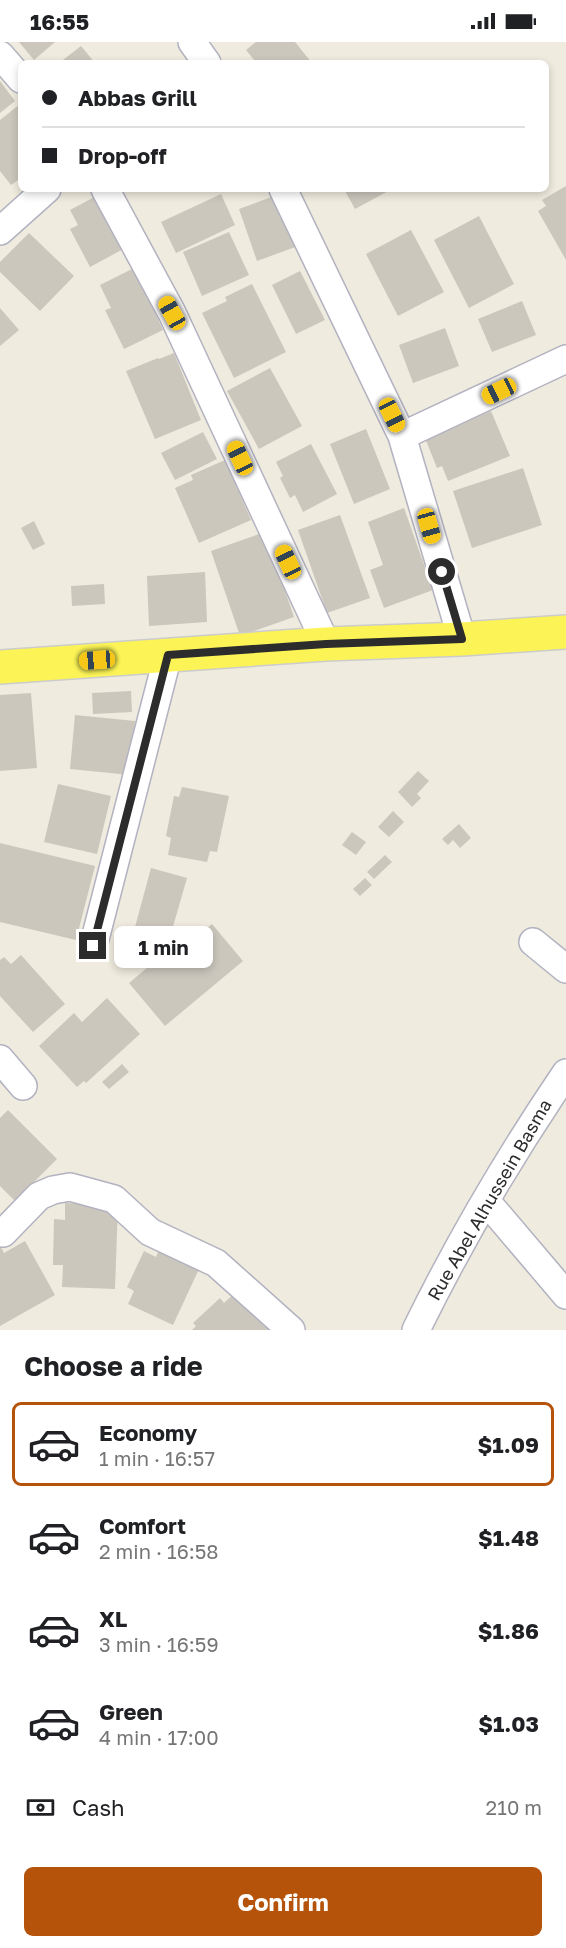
<!DOCTYPE html>
<meta charset="utf-8">
<style>
:root{--surface:#fff;--page:#f6f6f6;--text:#202124;--muted:#757577;--line:#e0e0e0;--accent:#b45309}
body{margin:0;font-family:"Golos Text",sans-serif;background:var(--page);color:var(--text);height:100vh;display:flex;flex-direction:column;font-size:22px;white-space:nowrap}
*{box-sizing:border-box;margin:0}
p{font-size:20px;color:var(--muted)}
.icon{flex:none;width:33px;height:33px;fill:none;stroke:currentColor;stroke-width:2;stroke-linecap:round;stroke-linejoin:round}
.map{position:relative;height:1288px;overflow:hidden}
.drawer{display:flex;flex-direction:column;background:var(--surface);flex:1}
.drawer>*{flex:none}
.top-card{position:absolute;left:18px;top:18px;width:531px;height:132px;border-radius:9px;box-shadow:0 3px 9px #0003;display:grid;align-content:center;height:132px;padding:0 24px;background:var(--surface)}
.end{position:absolute;width:27px;height:27px;margin:-14px;border:8px solid #2c2c2c;background:#fff;box-shadow:0 0 0 3px #fff}
.from{border-radius:50%}
.bubble{position:absolute;height:42px;border-radius:9px;background:var(--surface);box-shadow:0 3px 9px #0003;font-size:20px;font-weight:700;line-height:42px;text-align:center}
.car{position:absolute;width:18px;height:36px;margin:-18px -9px;border-radius:8px;box-shadow:0 0 4px 2px #0007;background:linear-gradient(#f5c518 24%,#345 0 40%,#f5c518 0 76%,#345 0 86%,#f5c518 0)}
.top-card b{display:flex;align-items:center;gap:21px;height:57px;font-size:22px}
.top-card b+b{border-top:2px solid var(--line)}
.top-card i{width:15px;height:15px;background:var(--text)}
ul{padding:0;list-style:none}
li{display:flex;align-items:center;gap:18px;height:84px;margin:0 12px 9px;padding:0 12px;border:3px solid transparent;border-radius:9px}
li div{flex:1}
li b{display:block;font-size:22px}
li em{font-style:normal;font-weight:700}
li.on{border-color:var(--accent)}
li>.icon{width:54px;height:54px;stroke-width:1.5}
h2{padding:0 24px;font-size:27px;line-height:72px}
.pay{display:flex;align-items:center;gap:15px;height:66px;padding:0 24px;font-size:22px}
.pay p{margin-inline-start:auto}
.primary-button{display:flex;gap:12px;margin-top:auto;padding:12px 24px}
.primary-button a{flex:1;height:69px;border-radius:9px;background:var(--accent);color:#fff;font-size:24px;font-weight:700;line-height:69px;text-align:center}
.status{display:flex;justify-content:space-between;align-items:center;height:42px;padding:0 30px;background:var(--surface);direction:ltr}
.status svg{height:16px;fill:currentColor}
.map>svg:first-child{display:block}
.building{fill:#cbc7bd}
.lines{fill:none;stroke-linecap:round;stroke-linejoin:round}
.minor-casing{stroke:#b2b2c1;stroke-width:30}
.major-casing{stroke:#ccc;stroke-width:36}
.minor{stroke:#fff;stroke-width:27}
.major{stroke:#fcf456;stroke-width:33}
.route{stroke:#2c2c2c;stroke-width:8}
.labels{text-anchor:middle;stroke-width:4.5;stroke-linejoin:round;paint-order:stroke}
.street-label{font-size:18px;fill:#2c2c2c;stroke:#fff}
</style>
<div class="status"><b>16:55</b><svg viewBox="0 0 49 12"><path d="M0 12V9h3v3zM5 12V6h3v6zM10 12V3h3v9zM15 12V0h3v12zM26 1h20v11H26zM47 4h2v5h-2z"/></svg></div>
<div class="map">
<svg width="566" height="1288" viewBox="0 0 566 1288">
<rect width="100%" height="100%" fill="#efebde"/>
<path class="building" d="M 19,0 L 55,0 L 34,18 Z
M 256,0 L 295,0 L 312,21 L 252,21 L 255,19 L 246,8 Z
M 81,4 L 95,21 L 59,21 Z
M 0,39 L 15,59 L 0,71 Z
M 19,63 L 21,66 L 21,136 L 11,143 L 0,129 L 0,78 Z
M 566,144 L 566,218 L 538,169 L 546,164 L 542,158 Z
M 344,147 L 392,147 L 355,167 Z
M 100,152 L 127,205 L 90,225 L 70,187 L 78,183 L 70,168 Z
M 221,152 L 235,183 L 176,211 L 161,180 Z
M 279,152 L 298,204 L 257,219 L 239,167 Z
M 479,174 L 514,242 L 469,266 L 434,198 Z
M 411,188 L 444,250 L 398,274 L 366,212 Z
M 229,190 L 249,233 L 202,254 L 183,210 Z
M 29,191 L 74,234 L 40,269 L 0,230 L 0,220 Z
M 134,226 L 163,288 L 124,307 L 105,268 L 111,266 L 100,243 Z
M 300,229 L 325,278 L 296,292 L 272,243 Z
M 252,242 L 286,310 L 234,336 L 202,271 L 227,259 L 225,255 Z
M 522,259 L 536,293 L 492,310 L 478,277 Z
M 0,266 L 19,288 L 0,304 Z
M 445,286 L 459,324 L 413,341 L 399,303 Z
M 174,311 L 201,378 L 155,397 L 126,329 L 158,316 L 159,317 Z
M 270,326 L 302,384 L 259,407 L 227,349 Z
M 491,369 L 510,414 L 448,439 L 442,424 L 437,426 L 425,396 Z
M 366,387 L 390,447 L 354,462 L 330,402 Z
M 203,390 L 217,417 L 175,438 L 161,411 Z
M 311,402 L 337,452 L 303,470 L 295,453 L 290,456 L 280,436 L 283,434 L 276,420 Z
M 225,418 L 251,478 L 199,501 L 175,446 L 193,438 L 191,433 Z
M 523,426 L 542,483 L 472,506 L 453,449 Z
M 404,466 L 433,548 L 384,566 L 370,528 L 383,523 L 368,480 Z
M 340,473 L 370,556 L 327,571 L 298,488 Z
M 34,479 L 45,502 L 33,508 L 21,486 Z
M 265,490 L 294,575 L 240,594 L 211,509 Z
M 205,530 L 207,580 L 149,584 L 147,534 Z
M 104,542 L 105,562 L 72,564 L 71,544 Z
M 131,649 L 132,670 L 93,672 L 92,651 Z
M 31,651 L 37,726 L 0,729 L 0,653 Z
M 75,673 L 135,679 L 130,733 L 70,727 Z
M 418,729 L 429,739 L 417,752 L 421,756 L 412,765 L 398,750 Z
M 58,742 L 111,754 L 97,812 L 44,800 Z
M 182,745 L 229,754 L 217,810 L 210,809 L 207,820 L 168,813 L 171,796 L 166,794 L 174,754 L 179,755 Z
M 393,769 L 404,780 L 389,795 L 378,785 Z
M 459,782 L 471,796 L 460,806 L 453,798 L 448,803 L 442,797 Z
M 352,790 L 366,800 L 356,813 L 342,803 Z
M 0,801 L 95,824 L 76,898 L 0,880 Z
M 385,813 L 392,820 L 374,837 L 367,830 Z
M 151,826 L 187,836 L 170,895 L 135,885 Z
M 365,836 L 372,843 L 360,854 L 353,847 Z
M 212,882 L 243,919 L 165,984 L 129,941 L 154,920 L 159,926 Z
M 21,913 L 65,962 L 33,990 L 0,954 L 0,918 L 4,915 L 11,922 Z
M 107,956 L 140,992 L 86,1041 L 84,1039 L 77,1045 L 39,1004 L 74,971 L 82,980 Z
M 122,1022 L 129,1030 L 109,1047 L 102,1040 Z
M 8,1068 L 57,1117 L 15,1159 L 0,1144 L 0,1076 Z
M 65,1161 L 118,1163 L 115,1247 L 62,1245 L 63,1223 L 53,1223 L 54,1177 L 65,1178 Z
M 25,1199 L 55,1253 L 0,1284 L 0,1203 L 4,1211 Z
M 159,1208 L 199,1227 L 173,1283 L 128,1262 L 134,1249 L 127,1245 L 144,1209 L 156,1215 Z
M 236,1250 L 270,1288 L 192,1288 L 196,1284 L 193,1281 L 220,1256 L 224,1261 Z"/>
<g class="lines">
<g class="minor-casing">
<path id="minor" d="M 192,0 L 207,21
M 0,13 L 21,37
M 105,147 L 172,271 L 326,602
M 283,147 L 402,394 L 462,597
M 0,189 L 47,147
M 402,394 L 566,317
M 533,900 L 566,927
M 93,905 L 168,613
M 0,1017 L 23,1044
M 487,1160 L 566,1253
M 3,1191 L 39,1154 L 53,1148 L 70,1145 L 114,1157 L 150,1190 L 216,1221 L 291,1288
M 416,1288 C 459,1200 511,1112 566,1031"/>
</g>
<g class="major-casing">
<path id="major" d="M 0,625 L 326,602 L 462,597 L 566,590"/>
</g>
<use href="#minor" class="minor"/>
<use href="#major" class="major"/>
</g>
<g class="lines">
<path class="route" d="M 93,904 L 168,613 L 326,602 L 462,597 L 442,530"/>
</g>
<g class="labels">
<g class="street-label">
<text transform="translate(490 1158) rotate(-60)" y="6">Rue Abel Alhussein Basma</text>
</g>
</g>
</svg>
<i class="end from" style="left:442px;top:530px"></i>
<i class="end" style="left:93px;top:904px"></i>
<div class="bubble" style="left:114px;top:884px;width:99px">1 min</div>
<i class="car" style="left:172px;top:271px;rotate:331deg"></i>
<i class="car" style="left:499px;top:349px;rotate:245deg"></i>
<i class="car" style="left:392px;top:373px;rotate:154deg"></i>
<i class="car" style="left:240px;top:416px;rotate:335deg"></i>
<i class="car" style="left:429px;top:484px;rotate:164deg"></i>
<i class="car" style="left:288px;top:520px;rotate:335deg"></i>
<i class="car" style="left:97px;top:618px;rotate:266deg"></i>
<div class="top-card">
<b><i class="from"></i>Abbas Grill</b>
<b><i></i>Drop-off</b>
</div>
</div>
<section class="drawer">
<h2>Choose a ride</h2>
<ul>
<li class="on"><svg class="icon" aria-label="car" viewBox="0 0 24 24"><path d="M5 17H2v-5l4-1 3-4h7l3 4 3 1v5h-3M9 17h6M6 11h13"/><circle cx="7" cy="17" r="2"/><circle cx="17" cy="17" r="2"/></svg><div><b>Economy</b><p>1 min · 16:57</p></div><em>$1.09</em></li>
<li><svg class="icon" aria-label="car" viewBox="0 0 24 24"><path d="M5 17H2v-5l4-1 3-4h7l3 4 3 1v5h-3M9 17h6M6 11h13"/><circle cx="7" cy="17" r="2"/><circle cx="17" cy="17" r="2"/></svg><div><b>Comfort</b><p>2 min · 16:58</p></div><em>$1.48</em></li>
<li><svg class="icon" aria-label="car" viewBox="0 0 24 24"><path d="M5 17H2v-5l4-1 3-4h7l3 4 3 1v5h-3M9 17h6M6 11h13"/><circle cx="7" cy="17" r="2"/><circle cx="17" cy="17" r="2"/></svg><div><b>XL</b><p>3 min · 16:59</p></div><em>$1.86</em></li>
<li><svg class="icon" aria-label="car" viewBox="0 0 24 24"><path d="M5 17H2v-5l4-1 3-4h7l3 4 3 1v5h-3M9 17h6M6 11h13"/><circle cx="7" cy="17" r="2"/><circle cx="17" cy="17" r="2"/></svg><div><b>Green</b><p>4 min · 17:00</p></div><em>$1.03</em></li>
</ul>
<div class="pay"><svg class="icon" aria-label="cash" viewBox="0 0 24 24"><path d="M3 7h18v10H3z"/><circle cx="12" cy="12" r="2"/></svg>Cash<p>210 m</p></div>
<div class="primary-button"><a>Confirm</a></div>
</section>
